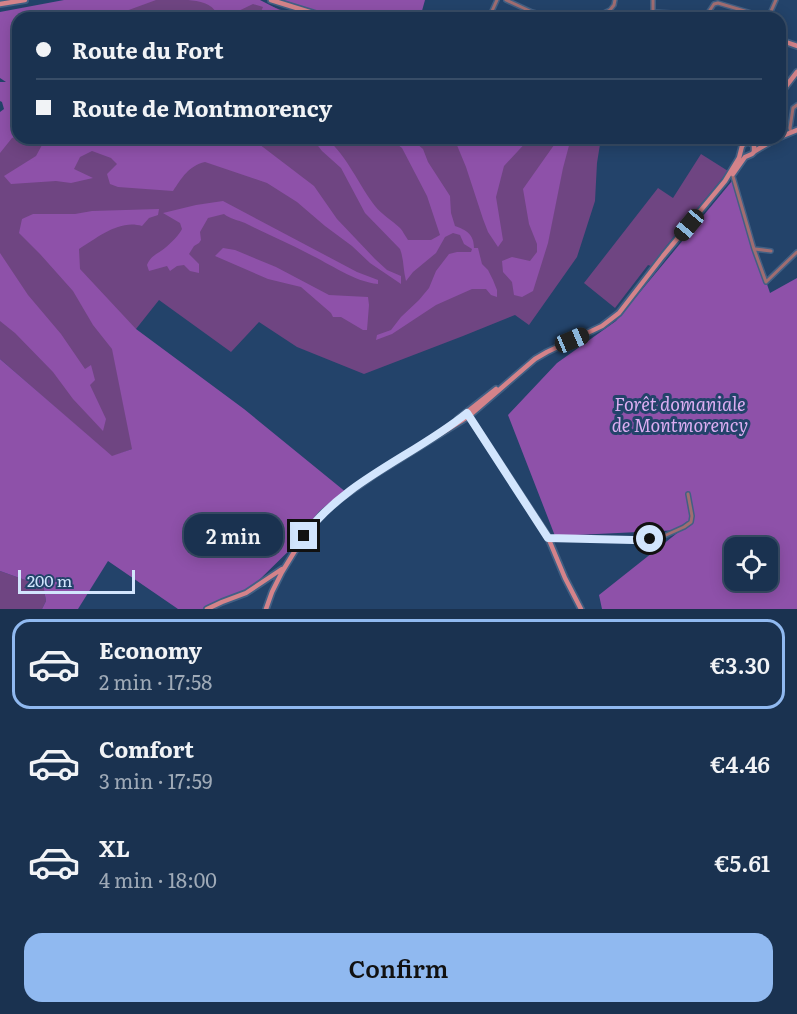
<!DOCTYPE html>
<meta charset="utf-8">
<style>
:root{--surface:#1a3250;--page:#233a57;--text:#f1f3f6;--muted:#9faab7;--line:#384d67;--accent:#90b9f0}
body{margin:0;font-family:Literata,serif;background:var(--page);color:var(--text);height:100vh;display:flex;flex-direction:column;font-size:22px;white-space:nowrap}
*{box-sizing:border-box;margin:0}
p{font-size:20px;color:var(--muted)}
.icon{flex:none;width:33px;height:33px;fill:none;stroke:currentColor;stroke-width:2;stroke-linecap:round;stroke-linejoin:round}
.map{position:relative;height:609px;overflow:hidden}
.side{display:flex;flex-direction:column;background:var(--surface);flex:1}
.side>*{flex:none}
.hud{position:absolute;left:12px;top:12px;width:774px;height:132px;border-radius:18px;box-shadow:0 3px 15px #0003,0 0 0 2px var(--line);display:grid;align-content:center;height:132px;padding:0 24px;background:var(--surface)}
.controls{position:absolute;left:724px;top:537px;display:grid;gap:12px}
.controls a{display:grid;place-items:center;width:54px;height:54px;border-radius:12px;background:var(--surface);box-shadow:0 3px 15px #0003,0 0 0 2px var(--line);font-size:30px}
.scale{position:absolute;left:18px;bottom:15px;width:117px;box-sizing:border-box;padding-left:6px;border:3px solid #d2e5fd;border-top:0;font-size:16px;line-height:21px;white-space:nowrap;color:#d2e5fd;-webkit-text-stroke:4px #23436a;paint-order:stroke}
.end{position:absolute;width:27px;height:27px;margin:-14px;border:8px solid #d2e5fd;background:#111;box-shadow:0 0 0 3px #111}
.from{border-radius:50%}
.bubble{position:absolute;height:42px;border-radius:18px;background:var(--surface);box-shadow:0 3px 15px #0003,0 0 0 2px var(--line);font-size:20px;font-weight:600;line-height:42px;text-align:center}
.car{position:absolute;width:18px;height:36px;margin:-18px -9px;border-radius:8px;box-shadow:0 0 4px 2px #0007;background:linear-gradient(#222 24%,#8ab4d8 0 40%,#222 0 76%,#8ab4d8 0 86%,#222 0)}
.hud b{display:flex;align-items:center;gap:21px;height:57px;font-size:22px}
.hud b+b{border-top:2px solid var(--line)}
.hud i{width:15px;height:15px;background:var(--text)}
ul{padding:10px 0 0;list-style:none}
li{display:flex;align-items:center;gap:18px;height:90px;margin:0 12px 9px;padding:0 12px;border:3px solid transparent;border-radius:18px}
li div{flex:1}
li b{display:block;font-size:22px}
li em{font-style:normal;font-weight:600}
li.selected{border-color:var(--accent)}
li>.icon{width:54px;height:54px;stroke-width:1.5}
.primary-button{display:flex;gap:12px;margin-top:auto;padding:12px 24px}
.primary-button a{flex:1;height:69px;border-radius:18px;background:var(--accent);color:#111;font-size:24px;font-weight:600;line-height:69px;text-align:center}
.map>svg:first-child{display:block}
.green{fill:#6f4582}
.forest{fill:#8e51a9;fill-rule:evenodd}
.lines{fill:none;stroke-linecap:round;stroke-linejoin:round}
.street-casing{stroke:#426084;stroke-width:6}
.secondary-casing{stroke:#426084;stroke-width:8}
.street{stroke:#a06d71;stroke-width:3}
.secondary{stroke:#d4838a;stroke-width:4.5}
.route{stroke:#d2e5fd;stroke-width:8}
.labels{text-anchor:middle;stroke-width:6;stroke-linejoin:round;paint-order:stroke}
.park-label{font-size:18px;font-style:italic;fill:#dcaef2;stroke:#23436a}
</style>
<div class="map">
<svg width="797" height="609" viewBox="0 0 797 609">
<rect width="100%" height="100%" fill="#23436a"/>
<path class="green" d="M 90,0 L 254,0 L 303,18 L 49,18 Z
M 18,80 L 18,138 L 601,138 L 597,163 L 595,201 L 577,257 L 529,325 L 515,315 L 463,336 L 364,374 L 297,347 L 259,322 L 231,352 L 159,300 L 136,329 L 132,449 L 112,457 L 0,359 L 0,123 Z
M 701,154 L 728,171 C 703,203 675,233 651,266 L 648,265 L 615,308 L 584,283 L 658,188 L 673,198 Z
M 0,571 L 28,581 L 43,584 L 46,601 L 42,609 L 0,609 Z"/>
<path class="forest" d="M 64,0 L 156,0 L 107,18 L 18,18 L 18,109 L 13,118 L 13,126 L 18,127 L 18,136 L 12,138 L 0,153 L 0,112 L 4,109 L 2,102 L 0,101 L 0,82 L 6,82 L 0,78 L 0,12 Z
M 188,0 L 260,0 L 295,18 L 258,18 L 263,7 L 253,4 L 224,18 L 212,18 L 217,14 C 212,3 199,1 188,0 Z
M 271,0 L 425,0 L 420,18 L 329,18 Z
M 38,138 L 251,138 L 314,186 L 337,219 L 375,259 L 387,270 L 401,276 L 401,284 L 370,263 L 352,246 L 325,226 L 297,202 L 267,183 L 205,162 C 188,166 182,178 173,191 L 118,187 L 110,184 L 107,174 L 117,164 L 111,158 L 92,151 L 80,157 L 74,169 L 93,178 L 71,183 L 56,181 L 11,184 L 4,176 L 36,156 L 42,145 Z
M 312,138 L 326,138 C 348,157 358,184 375,206 C 382,215 392,220 400,228 C 403,231 405,236 408,240 L 431,240 L 440,235 L 427,196 L 402,148 L 389,138 L 410,138 L 423,149 L 428,162 L 450,196 L 451,213 L 455,226 C 466,230 474,234 474,248 L 478,248 L 482,264 L 488,270 L 493,280 L 497,290 L 497,297 L 491,295 L 486,289 L 472,289 L 436,305 L 392,334 L 376,340 L 377,335 L 391,330 L 401,317 L 419,300 L 429,288 L 436,271 L 449,254 L 457,252 L 471,252 L 472,249 L 464,244 L 460,235 L 453,233 L 445,237 L 436,253 L 413,272 L 406,281 C 403,270 404,259 400,249 L 365,213 L 341,168 L 322,151 Z
M 454,138 L 530,138 L 504,166 L 496,197 L 503,240 L 498,247 L 488,232 L 483,219 L 466,167 Z
M 559,138 L 571,138 L 563,168 L 548,243 L 533,291 L 522,297 L 514,295 L 512,282 L 503,272 L 502,261 L 512,257 L 530,261 L 537,252 L 537,244 L 529,224 L 523,189 Z
M 732,181 L 770,293 L 797,278 L 797,609 L 602,609 L 599,595 L 681,530 L 555,536 L 508,415 L 557,363 L 616,321 ZM 735,548 L 768,548 L 768,580 L 735,580 Z
M 223,201 L 357,272 L 378,280 L 378,284 C 355,282 330,264 309,254 C 288,243 266,234 245,223 C 238,220 230,219 224,214 L 208,218 L 200,232 L 201,240 L 199,243 L 194,246 L 189,254 L 199,264 L 199,273 L 190,271 L 184,265 L 177,266 L 170,271 L 167,266 L 149,271 L 147,265 C 151,255 158,254 165,248 C 170,244 180,234 182,229 L 180,223 L 163,213 L 196,205 Z
M 159,209 L 158,215 L 149,218 L 142,226 C 120,219 98,237 79,249 L 80,269 L 136,329 L 244,409 L 347,493 L 322,514 L 305,535 L 252,587 L 208,609 L 178,609 L 108,561 L 78,609 L 42,609 L 46,601 L 43,584 L 28,581 L 0,571 L 0,359 L 112,456 L 132,449 L 112,349 L 93,325 L 73,291 L 40,254 L 19,233 L 22,219 L 33,214 L 75,214 L 92,211 Z
M 223,248 L 235,250 L 276,267 L 329,295 L 368,297 L 369,305 L 367,330 L 363,330 L 341,317 L 333,317 L 331,313 L 301,287 L 268,279 L 215,256 Z
M 0,253 L 28,295 L 61,334 L 85,369 L 91,365 L 95,380 L 90,385 L 106,419 L 103,431 L 73,399 L 53,372 L 15,333 L 0,321 Z"/>
<g class="lines">
<g class="street-casing">
<path id="street" d="M 506,0 L 532,12 L 555,18
M 615,0 L 614,5 L 610,10 L 616,18
M 653,0 L 653,12 L 671,13 L 676,15
M 492,11 L 497,0
M 706,16 L 714,4 L 718,3 L 768,18
M 594,18 L 610,10
M 768,18 L 776,0
M 791,132 L 790,128 L 793,108 L 797,105
M 732,173 L 754,249 L 766,282 L 797,252
M 755,249 L 771,251
M 548,538 L 633,540 L 664,536 L 684,527 L 691,522 L 692,516 L 688,494"/>
</g>
<g class="secondary-casing">
<path id="secondary" d="M 271,0 L 329,18
M 0,4 L 25,0
M 664,18 C 681,16 699,14 716,18
M 780,40 L 797,46
M 780,94 L 797,72
M 780,137 L 797,130
M 755,151 L 777,138
M 733,174 L 745,157 L 752,154 L 754,152 L 754,145 L 749,142
M 467,413 L 547,535 L 565,578 L 581,609
M 458,419 L 496,389
M 207,609 L 222,602 L 246,593 L 282,569
M 266,609 L 272,592 L 282,572 L 304,536 L 322,514 L 344,496 L 377,473 L 469,416 L 535,359 L 547,352 L 602,326 L 619,313 L 663,256 L 725,181 L 739,158 L 742,146 L 745,143 L 749,142"/>
</g>
<use href="#street" class="street"/>
<use href="#secondary" class="secondary"/>
</g>
<g class="lines">
<path class="route" d="M 304,536 C 345,480 414,456 467,413 L 548,538 L 633,540 L 650,539"/>
</g>
<g class="labels">
<g class="park-label">
<text x="680" y="411">Forêt domaniale<tspan x="680" dy="21">de Montmorency</tspan></text>
</g>
</g>
</svg>
<div class="controls">
<a><svg class="icon" aria-label="locate" viewBox="0 0 24 24"><circle cx="12" cy="12" r="6"/><path d="M12 2v4M12 18v4M2 12h4M18 12h4"/></svg></a>
</div>
<div class="scale">200 m</div>
<i class="end from" style="left:650px;top:539px"></i>
<i class="end" style="left:304px;top:536px"></i>
<div class="bubble" style="left:184px;top:514px;width:99px">2 min</div>
<i class="car" style="left:689px;top:225px;rotate:220deg"></i>
<i class="car" style="left:572px;top:340px;rotate:67deg"></i>
<div class="hud">
<b><i class="from"></i>Route du Fort</b>
<b><i></i>Route de Montmorency</b>
</div>
</div>
<section class="side">
<ul>
<li class="selected"><svg class="icon" aria-label="car" viewBox="0 0 24 24"><path d="M5 17H2v-5l4-1 3-4h7l3 4 3 1v5h-3M9 17h6M6 11h13"/><circle cx="7" cy="17" r="2"/><circle cx="17" cy="17" r="2"/></svg><div><b>Economy</b><p>2 min · 17:58</p></div><em>€3.30</em></li>
<li><svg class="icon" aria-label="car" viewBox="0 0 24 24"><path d="M5 17H2v-5l4-1 3-4h7l3 4 3 1v5h-3M9 17h6M6 11h13"/><circle cx="7" cy="17" r="2"/><circle cx="17" cy="17" r="2"/></svg><div><b>Comfort</b><p>3 min · 17:59</p></div><em>€4.46</em></li>
<li><svg class="icon" aria-label="car" viewBox="0 0 24 24"><path d="M5 17H2v-5l4-1 3-4h7l3 4 3 1v5h-3M9 17h6M6 11h13"/><circle cx="7" cy="17" r="2"/><circle cx="17" cy="17" r="2"/></svg><div><b>XL</b><p>4 min · 18:00</p></div><em>€5.61</em></li>
</ul>
<div class="primary-button"><a>Confirm</a></div>
</section>
